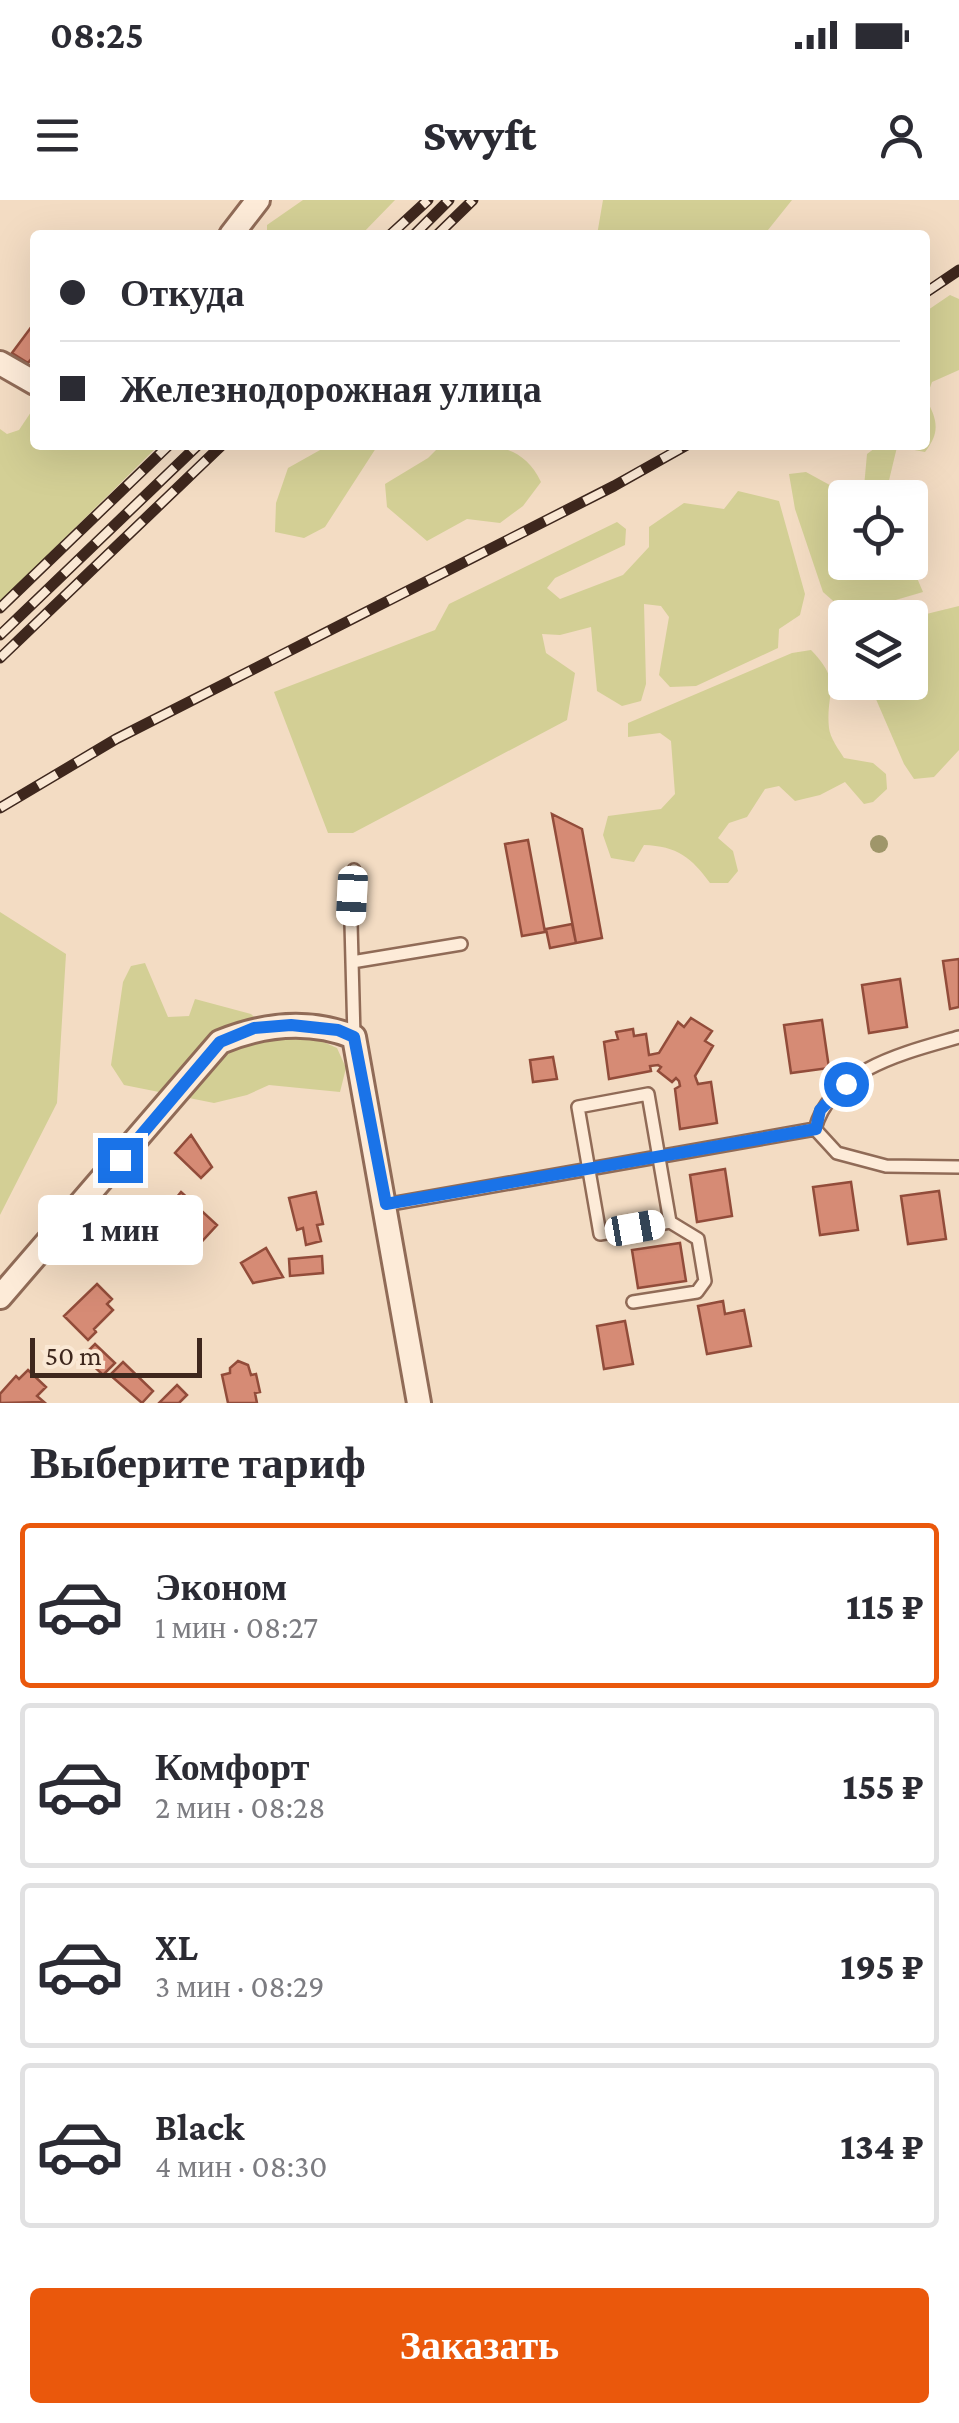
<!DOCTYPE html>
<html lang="ru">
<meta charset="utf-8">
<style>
:root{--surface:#fff;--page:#f2f2f3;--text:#2b2b33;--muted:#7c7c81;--line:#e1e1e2;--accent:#ea580c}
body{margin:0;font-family:"Crimson Pro",serif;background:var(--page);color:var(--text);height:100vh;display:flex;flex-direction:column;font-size:38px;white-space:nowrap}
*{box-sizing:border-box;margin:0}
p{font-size:32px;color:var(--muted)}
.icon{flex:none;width:55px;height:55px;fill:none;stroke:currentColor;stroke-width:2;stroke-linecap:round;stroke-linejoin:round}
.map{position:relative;height:1203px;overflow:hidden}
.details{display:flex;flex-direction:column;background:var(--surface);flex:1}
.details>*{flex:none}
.top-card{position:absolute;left:30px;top:30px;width:900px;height:220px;border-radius:10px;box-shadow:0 10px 40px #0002;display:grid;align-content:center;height:220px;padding:0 30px;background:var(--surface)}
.tools{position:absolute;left:828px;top:280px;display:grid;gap:20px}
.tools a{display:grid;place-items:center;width:100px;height:100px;border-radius:10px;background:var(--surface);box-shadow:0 10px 40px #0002;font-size:50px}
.scale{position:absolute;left:30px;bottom:25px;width:172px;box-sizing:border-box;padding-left:10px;border:5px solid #3e271d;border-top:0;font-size:28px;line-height:35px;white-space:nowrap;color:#3e271d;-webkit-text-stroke:8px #fae8d4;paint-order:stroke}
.end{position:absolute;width:45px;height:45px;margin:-22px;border:12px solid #1a73e8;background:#fff;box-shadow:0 0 0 5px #fff}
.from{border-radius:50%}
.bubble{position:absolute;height:70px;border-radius:10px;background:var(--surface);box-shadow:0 10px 40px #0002;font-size:32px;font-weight:800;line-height:70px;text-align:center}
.car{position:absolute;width:30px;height:60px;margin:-30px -15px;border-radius:12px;box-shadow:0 0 8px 2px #0007;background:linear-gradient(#fff 24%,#345 0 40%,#fff 0 76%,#345 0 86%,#fff 0)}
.top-card b{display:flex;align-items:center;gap:35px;height:95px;font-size:38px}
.top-card b+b{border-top:2px solid var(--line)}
.top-card i{width:25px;height:25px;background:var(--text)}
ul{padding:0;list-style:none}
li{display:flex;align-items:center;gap:30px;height:165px;margin:0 20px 15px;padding:0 10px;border:5px solid var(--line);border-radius:10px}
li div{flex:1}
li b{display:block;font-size:38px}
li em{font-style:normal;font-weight:800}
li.current{border-color:var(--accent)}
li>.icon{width:90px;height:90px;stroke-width:1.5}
h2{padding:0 30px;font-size:45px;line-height:120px}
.button{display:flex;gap:20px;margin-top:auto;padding:20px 30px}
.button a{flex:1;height:115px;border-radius:10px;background:var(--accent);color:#fff;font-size:40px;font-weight:800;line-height:115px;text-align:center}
.status{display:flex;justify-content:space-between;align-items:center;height:70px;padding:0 50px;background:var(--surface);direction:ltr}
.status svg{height:28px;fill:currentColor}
header{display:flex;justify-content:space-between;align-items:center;height:130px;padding:0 30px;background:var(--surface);font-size:45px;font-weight:800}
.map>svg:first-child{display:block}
.green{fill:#d3cf95}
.building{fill:#d68b75;stroke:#924c3a;stroke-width:2.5}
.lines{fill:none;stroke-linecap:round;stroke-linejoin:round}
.service-casing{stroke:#906b57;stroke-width:16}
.minor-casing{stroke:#906b57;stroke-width:28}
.service{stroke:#fdebd8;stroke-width:11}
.minor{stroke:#fdebd8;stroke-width:22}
.rail-casing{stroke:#3e271d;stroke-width:11}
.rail{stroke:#fae8d4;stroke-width:8;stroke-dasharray:22;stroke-linecap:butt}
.tree{fill:#9f966a}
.route{stroke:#1a73e8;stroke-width:12}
</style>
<div class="status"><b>08:25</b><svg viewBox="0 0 49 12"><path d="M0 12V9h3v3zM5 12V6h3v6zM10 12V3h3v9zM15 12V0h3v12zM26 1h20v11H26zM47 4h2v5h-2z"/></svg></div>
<header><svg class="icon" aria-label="menu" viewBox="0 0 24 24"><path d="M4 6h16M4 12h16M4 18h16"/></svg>Swyft<svg class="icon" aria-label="person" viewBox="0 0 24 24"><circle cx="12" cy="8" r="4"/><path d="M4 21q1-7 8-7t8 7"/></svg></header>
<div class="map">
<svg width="959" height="1203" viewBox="0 0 959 1203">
<rect width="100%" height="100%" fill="#f3dcc3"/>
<path class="green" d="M 303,0 L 395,0 L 361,35 L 267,35 L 267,25 Z
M 603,0 L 792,0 L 764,35 L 597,35 Z
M 950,95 L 959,99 L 959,170 L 932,182 L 926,199 C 937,219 941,232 925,252 L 909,249 L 907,245 L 925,245 L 925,112 Z
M 35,206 L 35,245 L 158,246 L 0,402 L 0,229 L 7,234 L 19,230 Z
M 329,245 L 378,245 L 325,327 L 304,338 L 275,332 L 276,303 L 288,268 Z
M 441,245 C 482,245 521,239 541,282 L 523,306 L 500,323 L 467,319 L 427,341 L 387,307 L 385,284 L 428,258 Z
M 879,245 L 897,247 L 885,297 L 845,298 L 845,362 L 910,362 L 910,344 L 923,352 L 917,378 L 923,392 L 848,414 L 823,392 L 795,309 L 789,274 L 806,272 L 837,289 L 864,287 L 867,254 Z
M 738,291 L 779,301 L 805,394 L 800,415 L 779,429 L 778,448 L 696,486 L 670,487 L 659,475 L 669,417 L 661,406 L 644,404 L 646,484 L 641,501 L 622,506 L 597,491 L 591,427 L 560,435 L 542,434 L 546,453 L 575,473 L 567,520 L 353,633 L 328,633 L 274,492 L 435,430 L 449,404 L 617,322 L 626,329 L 625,345 L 555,378 L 547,388 L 560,399 L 623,375 L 649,347 L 649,327 L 684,303 L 724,309 Z
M 959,406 L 959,550 L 934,577 L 914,579 L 904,564 L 869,483 L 910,482 L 910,418 Z
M 811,450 C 844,484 825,491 829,528 C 830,538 839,550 844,558 L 873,563 L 886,574 L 887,589 L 873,602 L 864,604 L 845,582 L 820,595 L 795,601 L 779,586 L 765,589 L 747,617 L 729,623 L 718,638 L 733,651 L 738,671 L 728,683 L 710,683 C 692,658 677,646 644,645 L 634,662 L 611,658 L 603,635 L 608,616 L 661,609 L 675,594 L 671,541 L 660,533 L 628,537 L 628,523 L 792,453 Z
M 0,712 L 66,754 L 57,903 L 0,1015 Z
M 145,763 L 168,817 L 189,816 L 195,799 L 251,814 L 276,838 L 310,836 L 337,848 L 346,868 L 340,892 L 269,885 L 247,895 L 214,903 L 124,885 L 111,865 L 123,782 L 131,766 Z"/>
<path class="building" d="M 35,122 L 35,154 L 28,163 L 12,153 Z
M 552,614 L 582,629 L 602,738 L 576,743 Z
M 528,640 L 545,732 L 522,736 L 505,644 Z
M 572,724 L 576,743 L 550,748 L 546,729 Z
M 959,759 L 959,807 L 950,809 L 943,761 Z
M 900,779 L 907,827 L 869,833 L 862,785 Z
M 691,818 L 712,831 L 705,841 L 713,846 L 695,876 L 698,884 L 711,882 L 717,923 L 680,929 L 675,889 L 680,886 L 679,881 L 676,878 L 672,882 L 658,871 L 661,867 L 658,865 L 650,866 L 651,871 L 609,879 L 604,842 L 618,839 L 616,832 L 633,829 L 634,836 L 646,834 L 649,855 L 659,853 L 678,822 L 684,827 Z
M 822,820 L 829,868 L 791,873 L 784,825 Z
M 553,857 L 557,879 L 533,882 L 530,860 Z
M 191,935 L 212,967 L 201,978 L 175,953 Z
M 725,969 L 732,1016 L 697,1022 L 690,975 Z
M 851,982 L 858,1030 L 820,1035 L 813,987 Z
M 939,991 L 946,1039 L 908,1044 L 901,996 Z
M 181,992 L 217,1025 L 183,1062 L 148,1030 L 156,1020 L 158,1006 L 172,1003 Z
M 316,992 L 323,1024 L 317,1025 L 321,1041 L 306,1045 L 303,1028 L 297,1030 L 289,998 Z
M 680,1043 L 686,1081 L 638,1088 L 632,1050 Z
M 266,1048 L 283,1077 L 253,1083 L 241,1063 Z
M 322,1056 L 323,1073 L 290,1076 L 289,1059 Z
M 97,1084 L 112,1099 L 107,1104 L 113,1110 L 94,1129 L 96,1132 L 88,1140 L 64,1116 Z
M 723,1101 L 725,1114 L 744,1110 L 751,1146 L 707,1154 L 698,1106 Z
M 625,1121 L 633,1164 L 604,1169 L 597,1126 Z
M 95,1144 L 115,1163 L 103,1175 L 83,1156 Z
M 238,1161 L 248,1165 L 251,1175 L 256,1174 L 260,1192 L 255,1193 L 257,1203 L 228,1203 L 222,1175 L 230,1173 L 230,1168 Z
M 123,1162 L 153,1191 L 142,1203 L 110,1175 Z
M 28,1170 L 46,1187 L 37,1196 L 44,1202 L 0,1203 L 0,1194 L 16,1176 L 19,1179 Z
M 177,1185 L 187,1195 L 179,1203 L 159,1203 Z"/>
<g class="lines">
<g class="service-casing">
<path id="service" d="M 354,670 L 351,723 L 354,837
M 352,762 L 461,744
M 648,894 L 670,1022 L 600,1034 L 578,907 Z
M 815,929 C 831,869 907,852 959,837
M 815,929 L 837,953 L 886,966 L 959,967
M 385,1005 L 815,929
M 633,1102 L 697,1092 L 705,1081 L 698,1039 L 670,1022"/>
</g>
<g class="minor-casing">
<path id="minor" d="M 231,35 L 258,0
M 0,163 L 35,183
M 0,1097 L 220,842 C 264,824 309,819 354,837 L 419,1203"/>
</g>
<use href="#service" class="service"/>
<use href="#minor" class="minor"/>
<g class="rail-casing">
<path id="rail" d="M 390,35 L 428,0
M 414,35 L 449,0
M 437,35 L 473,0
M 925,93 L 959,70
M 0,408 L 169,245
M 0,435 L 198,245
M 0,458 L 222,245
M 0,608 L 116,539 L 614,286 L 687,245"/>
</g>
<use href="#rail" class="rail"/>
</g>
<circle class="tree" cx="879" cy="644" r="9"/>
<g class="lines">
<path class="route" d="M 120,960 L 220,842 L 254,828 L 291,825 L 338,830 L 354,837 L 386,1004 L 816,929 L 820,910 L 846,884"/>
</g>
</svg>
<div class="tools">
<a><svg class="icon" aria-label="locate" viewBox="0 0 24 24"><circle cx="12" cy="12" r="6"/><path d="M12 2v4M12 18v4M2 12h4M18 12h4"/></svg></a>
<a><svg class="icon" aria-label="layers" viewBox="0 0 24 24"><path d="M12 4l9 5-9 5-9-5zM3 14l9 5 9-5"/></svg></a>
</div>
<div class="scale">50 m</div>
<i class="end from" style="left:846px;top:884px"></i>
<i class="end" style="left:120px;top:960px"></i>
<div class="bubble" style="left:38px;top:995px;width:165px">1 мин</div>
<i class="car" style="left:352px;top:696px;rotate:183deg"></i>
<i class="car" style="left:635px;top:1028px;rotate:80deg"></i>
<div class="top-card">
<b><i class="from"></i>Откуда</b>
<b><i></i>Железнодорожная улица</b>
</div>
</div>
<section class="details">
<h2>Выберите тариф</h2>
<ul>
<li class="current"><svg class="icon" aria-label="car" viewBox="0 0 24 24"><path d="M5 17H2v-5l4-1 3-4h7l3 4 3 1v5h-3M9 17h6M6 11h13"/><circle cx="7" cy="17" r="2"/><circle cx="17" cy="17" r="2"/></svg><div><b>Эконом</b><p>1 мин · 08:27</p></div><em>115 ₽</em></li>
<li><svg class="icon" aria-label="car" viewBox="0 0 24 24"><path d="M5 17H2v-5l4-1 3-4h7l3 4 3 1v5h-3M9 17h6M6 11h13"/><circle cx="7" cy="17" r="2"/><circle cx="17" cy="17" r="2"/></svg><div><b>Комфорт</b><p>2 мин · 08:28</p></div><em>155 ₽</em></li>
<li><svg class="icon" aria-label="car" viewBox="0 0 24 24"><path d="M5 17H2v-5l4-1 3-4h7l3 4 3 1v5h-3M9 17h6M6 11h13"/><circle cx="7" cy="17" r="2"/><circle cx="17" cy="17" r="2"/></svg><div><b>XL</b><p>3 мин · 08:29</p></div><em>195 ₽</em></li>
<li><svg class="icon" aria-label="car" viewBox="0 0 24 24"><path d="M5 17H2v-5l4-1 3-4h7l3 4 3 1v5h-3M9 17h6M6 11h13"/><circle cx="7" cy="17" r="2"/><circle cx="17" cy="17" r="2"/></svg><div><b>Black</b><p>4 мин · 08:30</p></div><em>134 ₽</em></li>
</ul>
<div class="button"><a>Заказать</a></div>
</section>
